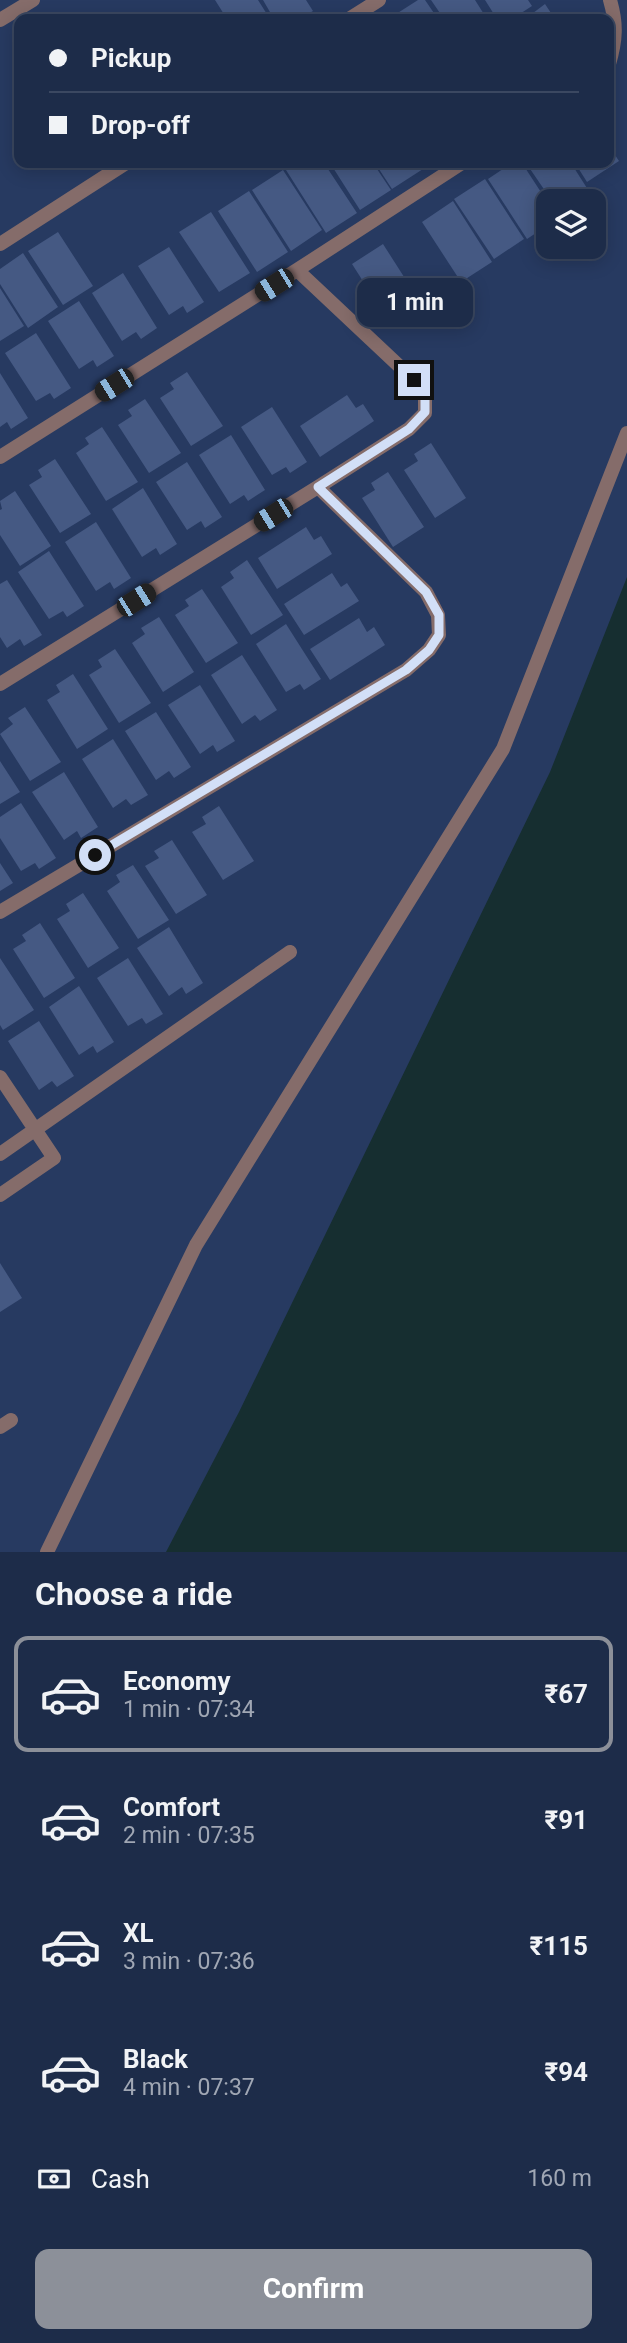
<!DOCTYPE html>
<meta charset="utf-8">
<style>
:root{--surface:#1d2c49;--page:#2a3853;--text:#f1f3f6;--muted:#a0a7b4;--line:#3b4861;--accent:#8c9099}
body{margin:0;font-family:Roboto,sans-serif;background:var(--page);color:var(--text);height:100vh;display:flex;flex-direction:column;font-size:26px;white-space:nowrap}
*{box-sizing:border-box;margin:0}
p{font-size:23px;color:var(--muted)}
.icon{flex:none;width:38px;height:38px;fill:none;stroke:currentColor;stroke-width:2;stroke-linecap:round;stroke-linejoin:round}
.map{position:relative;height:1552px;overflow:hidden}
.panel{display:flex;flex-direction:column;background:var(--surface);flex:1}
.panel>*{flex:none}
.guide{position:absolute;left:14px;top:14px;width:600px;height:154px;border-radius:14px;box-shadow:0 4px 18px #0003,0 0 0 2px var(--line);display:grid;align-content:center;height:154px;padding:0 35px;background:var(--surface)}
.fabs{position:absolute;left:536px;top:189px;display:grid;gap:14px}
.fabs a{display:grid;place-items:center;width:70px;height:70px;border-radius:14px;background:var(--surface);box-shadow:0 4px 18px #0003,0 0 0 2px var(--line);font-size:35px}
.end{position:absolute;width:32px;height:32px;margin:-16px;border:9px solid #d2dff7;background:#111;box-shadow:0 0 0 4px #111}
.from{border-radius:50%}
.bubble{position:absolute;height:49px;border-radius:14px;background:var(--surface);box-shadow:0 4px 18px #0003,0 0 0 2px var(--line);font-size:23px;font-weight:700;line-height:49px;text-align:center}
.car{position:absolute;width:21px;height:42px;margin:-21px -10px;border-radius:9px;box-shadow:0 0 5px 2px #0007;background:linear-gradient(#222 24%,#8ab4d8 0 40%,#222 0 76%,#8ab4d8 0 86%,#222 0)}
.guide b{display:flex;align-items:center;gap:24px;height:66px;font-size:26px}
.guide b+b{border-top:2px solid var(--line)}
.guide i{width:18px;height:18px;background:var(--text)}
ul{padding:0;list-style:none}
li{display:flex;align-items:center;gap:21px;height:116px;margin:0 14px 10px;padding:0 21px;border:4px solid transparent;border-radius:14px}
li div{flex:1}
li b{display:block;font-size:26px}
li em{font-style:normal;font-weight:700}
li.current{border-color:var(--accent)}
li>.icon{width:63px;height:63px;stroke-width:1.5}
h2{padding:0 35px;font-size:32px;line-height:84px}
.pay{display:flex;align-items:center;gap:18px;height:77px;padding:0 35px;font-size:26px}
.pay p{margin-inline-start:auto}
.cta{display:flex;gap:14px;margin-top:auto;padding:14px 35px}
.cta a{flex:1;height:80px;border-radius:14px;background:var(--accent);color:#fff;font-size:28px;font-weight:700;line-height:80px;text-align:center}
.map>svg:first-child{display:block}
.water{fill:#162e30}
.building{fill:#455983}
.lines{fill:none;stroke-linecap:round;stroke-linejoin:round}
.street{stroke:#856c6a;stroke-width:14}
.route{stroke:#d2dff7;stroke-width:9}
</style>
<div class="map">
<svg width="627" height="1552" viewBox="0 0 627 1552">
<rect width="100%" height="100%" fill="#273a61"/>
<path class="water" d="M 627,577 L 627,1552 L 166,1552 L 239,1412 L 550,772 Z"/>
<path class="building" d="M 215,0 L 258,0 L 270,19 L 227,19 Z
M 263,0 L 306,0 L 313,11 L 299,19 L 274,19 Z
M 418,0 L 425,0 L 438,19 L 395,19 L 393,16 Z
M 431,0 L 475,0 L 487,19 L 444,19 Z
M 485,0 L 528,0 L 532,6 L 512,19 L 497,19 Z
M 545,4 L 555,19 L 525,19 Z
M 609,146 L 619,161 L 587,182 L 575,163 L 609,163 Z
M 297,163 L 324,163 L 357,213 L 326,233 L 286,170 Z
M 330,163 L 373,163 L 391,190 L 360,210 Z
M 375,163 L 418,163 L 423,169 L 392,189 Z
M 512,163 L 522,163 L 548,203 L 548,225 L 527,239 L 488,179 Z
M 526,163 L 571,163 L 592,196 L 584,201 L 552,201 Z
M 283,170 L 322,230 L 291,251 L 252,190 Z
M 485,179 L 524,239 L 494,259 L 454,199 Z
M 249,191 L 288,252 L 257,272 L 218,211 Z
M 453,201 L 492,262 L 461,282 L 422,222 Z
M 211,212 L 250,273 L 219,292 L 179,232 Z
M 58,232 L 93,286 L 63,305 L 28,251 Z
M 383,244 L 422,305 L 391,325 L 352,264 Z
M 169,247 L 204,302 L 187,313 L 183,306 L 169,315 L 138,266 Z
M 23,253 L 58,307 L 28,328 L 0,284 L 0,269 Z
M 123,273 L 157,328 L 141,339 L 136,332 L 122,341 L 92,293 Z
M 0,288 L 24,326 L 0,341 Z
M 79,301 L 114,356 L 97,367 L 93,360 L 79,369 L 48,321 Z
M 36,333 L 71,388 L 54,399 L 50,393 L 36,401 L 5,353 Z
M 187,372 L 223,426 L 191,446 L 160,398 L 174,389 L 170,383 Z
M 0,373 L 28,418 L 11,429 L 7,422 L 0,427 Z
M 347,395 L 356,408 L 363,404 L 374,421 L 320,457 L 300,426 Z
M 145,399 L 181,453 L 149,473 L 118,425 L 132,416 L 128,410 Z
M 272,407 L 307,462 L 290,473 L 286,467 L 272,475 L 241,427 Z
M 102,427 L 138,482 L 106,501 L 76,453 L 89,444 L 85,438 Z
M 231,435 L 265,490 L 248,501 L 244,495 L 230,504 L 199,455 Z
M 431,443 L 466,498 L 435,518 L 404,470 L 418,461 L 414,454 Z
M 55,459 L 91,514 L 60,533 L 29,485 L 42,477 L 38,470 Z
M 187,462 L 222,517 L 205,528 L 201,521 L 187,530 L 156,482 Z
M 388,472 L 424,527 L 393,547 L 362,498 L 375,490 L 371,483 Z
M 143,488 L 177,544 L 160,555 L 156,548 L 142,557 L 112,509 Z
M 15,491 L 51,546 L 20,566 L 0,535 L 0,510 L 2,509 L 0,501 Z
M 96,522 L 131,578 L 114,589 L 110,582 L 96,591 L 65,542 Z
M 306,527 L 314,540 L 321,536 L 332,554 L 277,589 L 258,558 Z
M 49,551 L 84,606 L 67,617 L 63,611 L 49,619 L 18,572 Z
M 247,560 L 283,615 L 251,635 L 221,587 L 234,578 L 230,572 Z
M 332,573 L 341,587 L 347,583 L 359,601 L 304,635 L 284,604 Z
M 7,580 L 42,635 L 24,646 L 20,639 L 7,648 L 0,637 L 0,584 Z
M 202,589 L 238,643 L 206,663 L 175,615 L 189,606 L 185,600 Z
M 159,617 L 194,672 L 163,692 L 132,643 L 145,634 L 141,628 Z
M 359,618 L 367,632 L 374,627 L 385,645 L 330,680 L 310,649 Z
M 286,624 L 321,679 L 304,690 L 300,684 L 286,692 L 256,644 Z
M 115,649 L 151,703 L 119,723 L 89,675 L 102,667 L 98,660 Z
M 242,655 L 277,710 L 260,721 L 255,715 L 242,724 L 211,675 Z
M 73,674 L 108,729 L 77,749 L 47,700 L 60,692 L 56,685 Z
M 200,685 L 235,741 L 217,752 L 213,745 L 200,754 L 168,705 Z
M 25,707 L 61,762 L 30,781 L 0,734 L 13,724 L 8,718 Z
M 156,712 L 191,767 L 174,778 L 169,771 L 156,780 L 125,731 Z
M 113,739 L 148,795 L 131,805 L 126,799 L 113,808 L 82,759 Z
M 0,761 L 20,792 L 0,804 Z
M 64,772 L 98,827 L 81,838 L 77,831 L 64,840 L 32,792 Z
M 21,803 L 56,858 L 39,869 L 35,863 L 21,871 L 0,838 L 0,817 Z
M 219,806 L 254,861 L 223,880 L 192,832 L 206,824 L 202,817 Z
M 172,840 L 207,895 L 176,914 L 145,866 L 159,858 L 154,851 Z
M 0,863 L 13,883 L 0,891 Z
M 133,865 L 169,920 L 138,939 L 107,891 L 120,882 L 116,875 Z
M 83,893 L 119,948 L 88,968 L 57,919 L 70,911 L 66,904 Z
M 40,923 L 75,978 L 44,998 L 13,949 L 26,941 L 22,935 Z
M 169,927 L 203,983 L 186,994 L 182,987 L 169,996 L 137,948 Z
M 0,958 L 34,1010 L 3,1030 L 0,1025 Z
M 128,958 L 163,1014 L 146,1024 L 142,1018 L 128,1026 L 97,978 Z
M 79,986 L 114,1042 L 97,1053 L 93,1046 L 79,1055 L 49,1007 Z
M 39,1021 L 74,1076 L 57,1087 L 52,1081 L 39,1090 L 8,1041 Z
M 0,1263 L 22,1298 L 0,1312 Z"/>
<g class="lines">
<path class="street" d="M 349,19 L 379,0
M 0,20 L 33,0
M 609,64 C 616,40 617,24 610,0
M 0,244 L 126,163
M 0,457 L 297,270 L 462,163
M 0,684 L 318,487 L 409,429 L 425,413 L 425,398 L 414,380 L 297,270
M 0,912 L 406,670 L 429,650 L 439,635 L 438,615 L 426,592 L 318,487
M 0,1077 L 54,1158 L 0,1195
M 0,1154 L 290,952
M 0,1427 L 11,1420
M 47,1552 L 196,1245 L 503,749 L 627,433"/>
</g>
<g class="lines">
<path class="route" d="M 95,855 L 406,670 L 429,650 L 439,635 L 439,615 L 426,592 L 318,487 L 409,429 L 425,412 L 425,398 L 414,380"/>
</g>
</svg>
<div class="fabs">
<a><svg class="icon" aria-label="layers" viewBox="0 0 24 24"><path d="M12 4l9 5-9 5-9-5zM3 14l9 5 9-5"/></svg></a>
</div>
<i class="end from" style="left:95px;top:855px"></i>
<i class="end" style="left:414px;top:380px"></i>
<div class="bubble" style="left:357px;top:278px;width:116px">1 min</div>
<i class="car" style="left:274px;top:285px;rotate:238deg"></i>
<i class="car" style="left:114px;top:385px;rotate:238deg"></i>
<i class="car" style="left:273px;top:515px;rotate:238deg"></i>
<i class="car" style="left:136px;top:600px;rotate:58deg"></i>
<div class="guide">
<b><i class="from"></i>Pickup</b>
<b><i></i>Drop-off</b>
</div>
</div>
<section class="panel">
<h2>Choose a ride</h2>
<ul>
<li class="current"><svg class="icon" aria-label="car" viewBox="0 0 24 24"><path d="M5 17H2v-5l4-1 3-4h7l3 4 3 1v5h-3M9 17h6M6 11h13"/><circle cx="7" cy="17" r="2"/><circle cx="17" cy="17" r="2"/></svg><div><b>Economy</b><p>1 min · 07:34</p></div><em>₹67</em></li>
<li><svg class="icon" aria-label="car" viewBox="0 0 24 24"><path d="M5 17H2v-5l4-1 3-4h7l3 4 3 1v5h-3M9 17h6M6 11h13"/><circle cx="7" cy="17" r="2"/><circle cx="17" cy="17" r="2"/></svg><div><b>Comfort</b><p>2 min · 07:35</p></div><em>₹91</em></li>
<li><svg class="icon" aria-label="car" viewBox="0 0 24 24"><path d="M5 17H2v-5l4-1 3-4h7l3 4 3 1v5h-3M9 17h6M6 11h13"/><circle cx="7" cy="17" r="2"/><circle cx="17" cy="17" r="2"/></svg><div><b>XL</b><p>3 min · 07:36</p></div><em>₹115</em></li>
<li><svg class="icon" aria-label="car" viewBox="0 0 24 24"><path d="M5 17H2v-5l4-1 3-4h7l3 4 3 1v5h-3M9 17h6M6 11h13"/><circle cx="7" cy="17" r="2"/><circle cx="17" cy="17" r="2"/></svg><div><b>Black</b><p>4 min · 07:37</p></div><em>₹94</em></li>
</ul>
<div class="pay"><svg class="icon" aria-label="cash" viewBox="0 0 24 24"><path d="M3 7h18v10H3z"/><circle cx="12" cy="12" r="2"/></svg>Cash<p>160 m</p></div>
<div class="cta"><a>Confirm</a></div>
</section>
